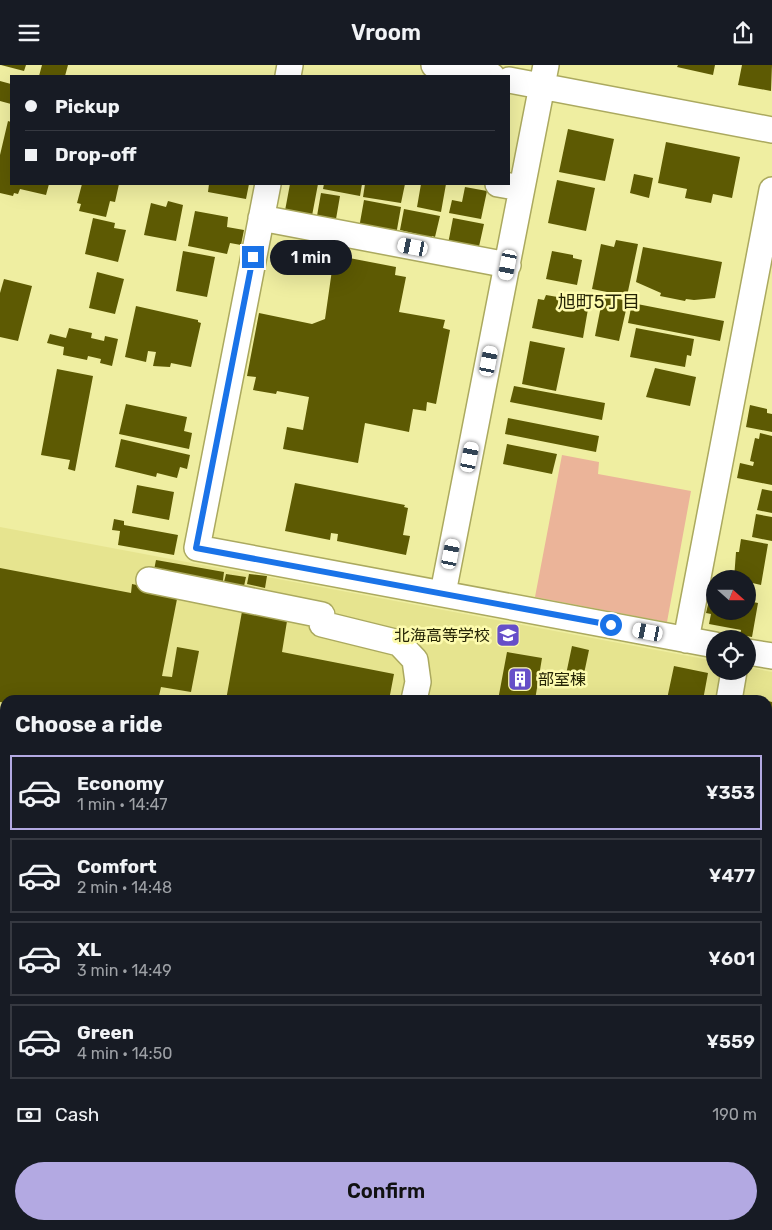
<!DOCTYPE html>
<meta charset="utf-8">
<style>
:root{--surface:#171b24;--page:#242831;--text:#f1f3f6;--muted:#9ea1a6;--line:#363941;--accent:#b3a9e2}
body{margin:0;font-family:Rubik,"Noto Sans JP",sans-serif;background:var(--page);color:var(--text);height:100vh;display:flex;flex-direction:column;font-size:19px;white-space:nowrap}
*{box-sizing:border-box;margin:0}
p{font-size:16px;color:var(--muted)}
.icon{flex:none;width:28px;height:28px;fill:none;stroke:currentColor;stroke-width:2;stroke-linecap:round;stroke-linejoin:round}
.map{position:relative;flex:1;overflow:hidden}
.side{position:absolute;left:0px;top:630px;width:772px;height:535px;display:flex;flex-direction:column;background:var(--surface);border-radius:15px 15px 0 0;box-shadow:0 5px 20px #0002}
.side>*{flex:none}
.hud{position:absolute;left:10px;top:10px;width:500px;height:110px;border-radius:0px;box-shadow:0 5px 20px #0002;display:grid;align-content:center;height:110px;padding:0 15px;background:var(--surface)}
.needle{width:32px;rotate:111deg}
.tools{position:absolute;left:706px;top:505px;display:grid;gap:10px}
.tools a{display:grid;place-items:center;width:50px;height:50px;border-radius:50%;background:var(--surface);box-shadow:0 5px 20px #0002;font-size:25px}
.end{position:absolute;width:22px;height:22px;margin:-11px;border:6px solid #1a73e8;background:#fff;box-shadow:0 0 0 2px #fff}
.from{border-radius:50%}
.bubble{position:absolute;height:35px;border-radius:18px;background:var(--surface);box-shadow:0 5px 20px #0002;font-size:16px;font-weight:600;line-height:35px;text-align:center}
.car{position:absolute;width:15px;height:30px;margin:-15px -8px;border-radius:6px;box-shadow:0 0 4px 1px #0007;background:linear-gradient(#fff 24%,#345 0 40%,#fff 0 76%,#345 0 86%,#fff 0)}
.hud b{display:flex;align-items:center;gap:18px;height:48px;font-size:19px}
.hud b+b{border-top:1px solid var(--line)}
.hud i{width:12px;height:12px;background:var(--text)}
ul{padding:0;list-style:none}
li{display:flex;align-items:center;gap:15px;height:75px;margin:0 10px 8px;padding:0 5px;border:2px solid var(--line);border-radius:0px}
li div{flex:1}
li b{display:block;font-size:19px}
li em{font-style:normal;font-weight:600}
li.selected{border-color:var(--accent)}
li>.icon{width:45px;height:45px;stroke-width:1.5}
h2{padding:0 15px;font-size:22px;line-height:60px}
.pay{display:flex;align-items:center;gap:12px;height:55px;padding:0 15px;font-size:19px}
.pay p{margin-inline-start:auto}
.primary-button{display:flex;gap:10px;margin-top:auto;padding:10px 15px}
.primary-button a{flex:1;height:58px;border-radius:30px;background:var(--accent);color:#111;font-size:20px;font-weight:600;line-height:58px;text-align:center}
header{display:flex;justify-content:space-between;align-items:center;height:65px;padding:0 15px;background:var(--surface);font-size:22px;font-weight:600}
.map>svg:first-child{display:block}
.built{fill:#e6e48f}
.green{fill:#ebb499}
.building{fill:#5d5a03}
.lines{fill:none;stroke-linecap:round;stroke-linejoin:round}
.minor-casing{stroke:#aba95f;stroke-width:28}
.highway-casing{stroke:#995770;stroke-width:30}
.minor{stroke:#fff;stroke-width:25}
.highway{stroke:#d872aa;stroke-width:28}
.route{stroke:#1a73e8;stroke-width:6}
.labels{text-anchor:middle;stroke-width:5;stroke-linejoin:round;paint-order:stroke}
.poi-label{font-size:16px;fill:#252405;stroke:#fdfbae;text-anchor:end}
.neighbourhood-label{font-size:18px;fill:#252405;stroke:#fdfbae}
</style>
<header><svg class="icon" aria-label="menu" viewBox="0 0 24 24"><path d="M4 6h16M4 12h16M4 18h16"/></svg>Vroom<svg class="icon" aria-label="share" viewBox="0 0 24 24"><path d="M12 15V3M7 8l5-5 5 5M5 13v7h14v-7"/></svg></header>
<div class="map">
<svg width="772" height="1165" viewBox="0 0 772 1165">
<rect width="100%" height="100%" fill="#efeea1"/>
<path class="built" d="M 0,462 L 715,596 L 715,606 L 748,606 L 748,602 L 772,607 L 772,1165 L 400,1165 L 375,1160 L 768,1160 L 768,635 L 5,635 L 5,1086 L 0,1085 Z"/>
<path class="green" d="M 562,390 L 599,397 L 598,409 L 691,426 L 667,557 L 535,532 Z
M 0,665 L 5,666 L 5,1058 L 3,1067 L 0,1066 Z"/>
<path class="building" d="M 1,0 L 26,0 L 24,6 Z
M 42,0 L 68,0 L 65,11 L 39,11 Z
M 678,0 L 715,0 L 713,10 L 677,2 Z
M 742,0 L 772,0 L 771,26 L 738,20 Z
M 0,16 L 11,19 L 11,39 L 0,36 Z
M 8,56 L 11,57 L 11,119 L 49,119 L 46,130 L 20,124 L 18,129 L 14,128 L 13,131 L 0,128 L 0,90 Z
M 568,64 L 614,74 L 605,116 L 559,107 Z
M 666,77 L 740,92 L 732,133 L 713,129 L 711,138 L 685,133 L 687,124 L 658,118 Z
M 634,109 L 653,113 L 649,133 L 630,128 Z
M 557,115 L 595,123 L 586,166 L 548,158 Z
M 82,119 L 119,119 L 115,137 L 110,136 L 106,152 L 79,146 L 81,139 L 77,138 Z
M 209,119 L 249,119 L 246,134 L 208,127 Z
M 290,119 L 318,119 L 311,156 L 284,151 Z
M 324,119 L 362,119 L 360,131 L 323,124 Z
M 365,119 L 405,119 L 401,138 L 363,132 Z
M 421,119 L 446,119 L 441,147 L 417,142 Z
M 465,122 L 487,126 L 481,154 L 449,148 L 452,135 L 462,137 Z
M 321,128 L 340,131 L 336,154 L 317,151 Z
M 364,135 L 401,142 L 396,170 L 359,163 Z
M 168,136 L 183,140 L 176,176 L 144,170 L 151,138 L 166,142 Z
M 404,144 L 440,151 L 435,172 L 432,171 L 431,174 L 417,172 L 417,169 L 400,165 Z
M 195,146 L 228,152 L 227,162 L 244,165 L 241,180 L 230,178 L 227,189 L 188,181 Z
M 93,153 L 115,158 L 114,163 L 126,165 L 118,197 L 85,189 Z
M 453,153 L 484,159 L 478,186 L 448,179 Z
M 616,175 L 638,179 L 627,231 L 592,224 L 601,179 L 614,182 Z
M 643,182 L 722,197 L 715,233 L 694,235 L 686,234 L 685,236 L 660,231 L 661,228 L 636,217 Z
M 183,186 L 215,192 L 207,232 L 176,226 Z
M 552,186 L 573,190 L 573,193 L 582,195 L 577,220 L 546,214 Z
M 344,192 L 396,202 L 395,210 L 406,212 L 399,247 L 445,255 L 443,263 L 450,265 L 436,339 L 427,337 L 426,346 L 413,344 L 409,367 L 365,358 L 358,398 L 283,384 L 287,362 L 303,365 L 309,332 L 277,326 L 276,329 L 253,325 L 256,312 L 247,311 L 259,248 L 312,259 L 325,254 L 333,198 L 343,200 Z
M 97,207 L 124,214 L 115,249 L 89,243 Z
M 4,214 L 32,221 L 18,276 L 0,272 L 0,228 Z
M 546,230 L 575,235 L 573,241 L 588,244 L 583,273 L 532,263 L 538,234 L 544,235 Z
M 603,231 L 628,236 L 619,276 L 595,271 Z
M 632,238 L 724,256 L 720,276 L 628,258 Z
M 136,241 L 198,255 L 198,257 L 201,258 L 191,302 L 171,298 L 170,302 L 153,301 L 156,287 L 148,286 L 146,297 L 125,292 Z
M 69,263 L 92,268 L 91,273 L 104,276 L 105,271 L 118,274 L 112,301 L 100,298 L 101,294 L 88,291 L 87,295 L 63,290 L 64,282 L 47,278 L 50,269 L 66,273 Z
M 636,263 L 694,274 L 691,291 L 687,290 L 685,302 L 630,292 Z
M 530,276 L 565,283 L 556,326 L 522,319 Z
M 655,303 L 696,312 L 690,341 L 646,332 Z
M 57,304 L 93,311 L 75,406 L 68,404 L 70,395 L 41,390 Z
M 514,321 L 605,338 L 602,355 L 510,337 Z
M 126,339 L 187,352 L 184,366 L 192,368 L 189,384 L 119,369 Z
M 750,340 L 767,344 L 767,348 L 772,349 L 772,367 L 746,362 Z
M 508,353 L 599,371 L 596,387 L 505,369 Z
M 760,368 L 772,371 L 772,420 L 737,413 L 740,398 L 753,401 L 754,397 L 750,396 L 755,373 L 759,374 Z
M 121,374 L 190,390 L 187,404 L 180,402 L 177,413 L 157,408 L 156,412 L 115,402 Z
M 507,379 L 557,389 L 552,409 L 503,399 Z
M 295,418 L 405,440 L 404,442 L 408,443 L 403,470 L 410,471 L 406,490 L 337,476 L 338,469 L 331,468 L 330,475 L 285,466 Z
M 137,420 L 174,427 L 169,455 L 132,448 Z
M 762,424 L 772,426 L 772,448 L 757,445 Z
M 756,449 L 772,452 L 772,476 L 752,472 Z
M 114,454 L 124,456 L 124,460 L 178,470 L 174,490 L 118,480 L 120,466 L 112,465 Z
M 741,474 L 768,479 L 761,520 L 748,517 L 748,514 L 734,514 L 736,487 L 739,487 Z
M 156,495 L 224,507 L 222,523 L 153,510 Z
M 0,503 L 131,528 L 132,519 L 178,529 L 162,611 L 172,612 L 177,582 L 199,586 L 191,627 L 161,622 L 158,635 L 5,635 L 5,638 L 0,637 Z
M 226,509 L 246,512 L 244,521 L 224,517 Z
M 249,509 L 267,511 L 265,523 L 247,519 Z
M 713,518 L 715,518 L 715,546 L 748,546 L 748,536 L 758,538 L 752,572 L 740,570 L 741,565 L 709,559 L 711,549 L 706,548 Z
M 243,541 L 288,550 L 282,587 L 394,609 L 389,635 L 226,635 Z
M 572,581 L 589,585 L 581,623 L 564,619 Z
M 507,587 L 542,593 L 535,635 L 498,635 Z
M 674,601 L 708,608 L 703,635 L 667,634 Z
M 768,636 L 772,637 L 772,949 L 768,967 Z
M 768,1031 L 772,1032 L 772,1094 L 768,1094 Z
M 628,1160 L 651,1160 L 650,1165 L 626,1165 Z
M 662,1160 L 689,1160 L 699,1162 L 698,1165 L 661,1165 Z
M 758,1160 L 772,1162 L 772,1165 L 757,1165 Z"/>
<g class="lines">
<g class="minor-casing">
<path id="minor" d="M 434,0 L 492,11
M 288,11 L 290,0
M 509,15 L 772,65
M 268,119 L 197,483 L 715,580
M 498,119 L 522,123
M 261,153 L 508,200
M 149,515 L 322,550 L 322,559 L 399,578 L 415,595 L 418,617 L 414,635
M 443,528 L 546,0
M 686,575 L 772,125
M 748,587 L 772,591
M 729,635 L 734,606
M 510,1165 L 514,1160"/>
</g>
<g class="highway-casing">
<path id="highway" d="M 0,1117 L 5,1118
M 0,1154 L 5,1155
M 29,1160 L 55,1165
M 214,1160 L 239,1165"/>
</g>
<use href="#minor" class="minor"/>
<use href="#highway" class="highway"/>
</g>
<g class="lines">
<path class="route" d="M 253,192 L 196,483 L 611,560"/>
</g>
<defs>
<g id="school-square" transform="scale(1.25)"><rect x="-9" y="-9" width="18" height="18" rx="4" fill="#674fc9" stroke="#fdfbae"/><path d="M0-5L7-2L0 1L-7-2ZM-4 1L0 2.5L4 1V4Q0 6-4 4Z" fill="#fff"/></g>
<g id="building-square" transform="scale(1.25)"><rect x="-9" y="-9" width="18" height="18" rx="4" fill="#674fc9" stroke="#fdfbae"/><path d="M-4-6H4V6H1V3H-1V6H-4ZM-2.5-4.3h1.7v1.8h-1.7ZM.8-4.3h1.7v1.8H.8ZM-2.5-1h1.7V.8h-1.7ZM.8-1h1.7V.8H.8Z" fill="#fff"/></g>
</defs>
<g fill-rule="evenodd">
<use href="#school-square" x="508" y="570"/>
<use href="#building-square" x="520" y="614"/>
</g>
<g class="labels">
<g class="poi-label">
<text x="490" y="576">北海高等学校</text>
<text x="538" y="620" text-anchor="start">部室棟</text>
</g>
<g class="neighbourhood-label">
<text x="599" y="243">旭町5丁目</text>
</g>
</g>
</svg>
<div class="tools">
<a><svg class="needle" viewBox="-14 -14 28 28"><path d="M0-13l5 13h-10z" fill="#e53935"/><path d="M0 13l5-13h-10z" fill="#9ea1a6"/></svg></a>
<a><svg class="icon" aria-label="locate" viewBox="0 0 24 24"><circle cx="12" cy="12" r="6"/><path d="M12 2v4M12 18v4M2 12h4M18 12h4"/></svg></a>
</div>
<i class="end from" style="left:611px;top:560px"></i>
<i class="end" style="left:253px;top:192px"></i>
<div class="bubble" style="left:270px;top:175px;width:82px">1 min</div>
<i class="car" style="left:413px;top:182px;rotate:281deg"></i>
<i class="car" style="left:508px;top:200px;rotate:191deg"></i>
<i class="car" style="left:489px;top:296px;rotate:11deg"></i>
<i class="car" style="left:470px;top:392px;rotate:11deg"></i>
<i class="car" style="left:451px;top:489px;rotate:11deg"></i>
<i class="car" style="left:648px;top:567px;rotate:281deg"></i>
<div class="hud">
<b><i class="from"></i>Pickup</b>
<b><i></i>Drop-off</b>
</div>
<section class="side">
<h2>Choose a ride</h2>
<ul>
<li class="selected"><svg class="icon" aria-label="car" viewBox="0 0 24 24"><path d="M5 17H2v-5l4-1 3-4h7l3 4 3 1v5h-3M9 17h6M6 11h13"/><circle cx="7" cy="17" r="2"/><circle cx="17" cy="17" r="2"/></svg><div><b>Economy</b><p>1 min · 14:47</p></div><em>¥353</em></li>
<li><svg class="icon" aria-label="car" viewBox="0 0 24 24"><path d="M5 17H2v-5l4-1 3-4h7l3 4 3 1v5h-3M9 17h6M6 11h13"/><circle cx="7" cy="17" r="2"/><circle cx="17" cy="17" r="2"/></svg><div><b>Comfort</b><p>2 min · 14:48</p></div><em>¥477</em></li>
<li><svg class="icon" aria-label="car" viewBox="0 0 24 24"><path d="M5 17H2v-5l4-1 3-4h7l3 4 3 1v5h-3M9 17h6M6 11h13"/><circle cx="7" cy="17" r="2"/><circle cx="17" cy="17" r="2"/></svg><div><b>XL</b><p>3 min · 14:49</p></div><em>¥601</em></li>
<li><svg class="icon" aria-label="car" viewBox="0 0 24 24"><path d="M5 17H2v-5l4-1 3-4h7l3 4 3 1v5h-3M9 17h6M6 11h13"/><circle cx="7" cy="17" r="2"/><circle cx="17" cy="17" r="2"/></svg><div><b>Green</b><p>4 min · 14:50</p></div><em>¥559</em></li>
</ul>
<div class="pay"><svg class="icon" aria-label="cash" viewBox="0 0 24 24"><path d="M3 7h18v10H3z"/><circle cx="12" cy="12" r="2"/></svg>Cash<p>190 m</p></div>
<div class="primary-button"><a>Confirm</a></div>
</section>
</div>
